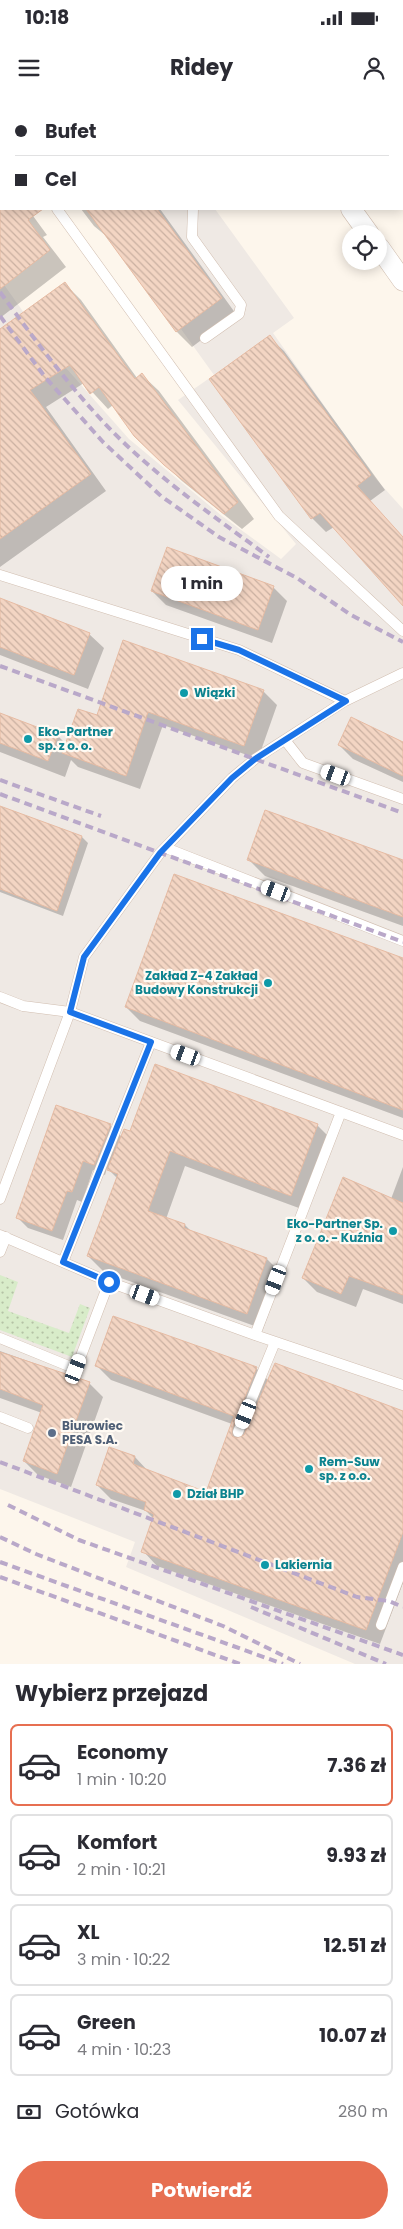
<!DOCTYPE html>
<html lang="pl">
<meta charset="utf-8">
<style>
:root{--surface:#fff;--page:#f7f7f7;--text:#2b2b33;--muted:#7c7c81;--line:#e1e1e2;--accent:#e76f51}
body{margin:0;font-family:Poppins,sans-serif;background:var(--page);color:var(--text);height:100vh;display:flex;flex-direction:column;font-size:19px;white-space:nowrap}
*{box-sizing:border-box;margin:0}
p{font-size:16px;color:var(--muted)}
.icon{flex:none;width:28px;height:28px;fill:none;stroke:currentColor;stroke-width:2;stroke-linecap:round;stroke-linejoin:round}
.map{position:relative;height:1564px;overflow:hidden}
.panel{display:flex;flex-direction:column;background:var(--surface);flex:1}
.panel>*{flex:none}
.banner{position:absolute;left:0px;top:0px;width:404px;height:110px;box-shadow:0 2px 12px #0003;display:grid;align-content:center;height:110px;padding:0 15px;background:var(--surface)}
.tools{position:absolute;left:342px;top:125px;display:grid;gap:10px}
.tools a{display:grid;place-items:center;width:45px;height:45px;border-radius:50%;background:var(--surface);box-shadow:0 2px 12px #0003;font-size:25px}
.end{position:absolute;width:22px;height:22px;margin:-11px;border:6px solid #1a73e8;background:#fff;box-shadow:0 0 0 2px #fff}
.from{border-radius:50%}
.bubble{position:absolute;height:35px;border-radius:18px;background:var(--surface);box-shadow:0 2px 12px #0003;font-size:16px;font-weight:700;line-height:35px;text-align:center}
.car{position:absolute;width:15px;height:30px;margin:-15px -8px;border-radius:6px;box-shadow:0 0 4px 1px #0007;background:linear-gradient(#fff 24%,#345 0 40%,#fff 0 76%,#345 0 86%,#fff 0)}
.banner b{display:flex;align-items:center;gap:18px;height:48px;font-size:19px}
.banner b+b{border-top:1px solid var(--line)}
.banner i{width:12px;height:12px;background:var(--text)}
ul{padding:0;list-style:none}
li{display:flex;align-items:center;gap:15px;height:82px;margin:0 10px 8px;padding:0 5px;border:2px solid var(--line);border-radius:8px}
li div{flex:1}
li b{display:block;font-size:19px}
li em{font-style:normal;font-weight:700}
li.on{border-color:var(--accent)}
li>.icon{width:45px;height:45px;stroke-width:1.5}
h2{padding:0 15px;font-size:22px;line-height:60px}
.pay{display:flex;align-items:center;gap:12px;height:55px;padding:0 15px;font-size:19px}
.pay p{margin-inline-start:auto}
.cta{display:flex;gap:10px;margin-top:auto;padding:10px 15px}
.cta a{flex:1;height:58px;border-radius:30px;background:var(--accent);color:#fff;font-size:20px;font-weight:700;line-height:58px;text-align:center}
.status{display:flex;justify-content:space-between;align-items:center;height:35px;padding:0 25px;background:var(--surface);direction:ltr}
.status svg{height:14px;fill:currentColor}
header{display:flex;justify-content:space-between;align-items:center;height:65px;padding:0 15px;background:var(--surface);font-size:22px;font-weight:700}
.map>svg:first-child{display:block}
.industrial{fill:#efe9e4}
.grass{fill:url(#grass-dots)}
.shadow{fill:#0003}
.building{fill:url(#building-back-hatch);stroke:#e6bba3}
.lines{fill:none;stroke-linecap:round;stroke-linejoin:round}
.service-casing{stroke:#d1beb0;stroke-width:11}
.minor-casing{stroke:#d1beb0;stroke-width:21}
.primary-casing{stroke:#dad1cd;stroke-width:29}
.service{stroke:#fff;stroke-width:10}
.minor{stroke:#fff;stroke-width:20}
.primary{stroke:#fbd9a5;stroke-width:28}
.rail{stroke:#b9a8c9;stroke-width:4;stroke-dasharray:8 5;stroke-linecap:butt}
.route{stroke:#1a73e8;stroke-width:6}
.culture-dot{fill:#0f9aa8;stroke:#fffaf3;stroke-width:2}
.service-dot{fill:#5c6f8a;stroke:#fffaf3;stroke-width:2}
.labels{text-anchor:middle;stroke-width:4.5;stroke-linejoin:round;paint-order:stroke}
.culture-label{font-size:12px;font-weight:bold;fill:#0d838f;stroke:#fffaf3;text-anchor:start}
.service-label{font-size:12px;font-weight:bold;fill:#4e5e75;stroke:#fffaf3;text-anchor:start}
</style>
<div class="status"><b>10:18</b><svg viewBox="0 0 49 12"><path d="M0 12V9h3v3zM5 12V6h3v6zM10 12V3h3v9zM15 12V0h3v12zM26 1h20v11H26zM47 4h2v5h-2z"/></svg></div>
<header><svg class="icon" aria-label="menu" viewBox="0 0 24 24"><path d="M4 6h16M4 12h16M4 18h16"/></svg>Ridey<svg class="icon" aria-label="person" viewBox="0 0 24 24"><circle cx="12" cy="8" r="4"/><path d="M4 21q1-7 8-7t8 7"/></svg></header>
<div class="map">
<svg width="403" height="1564" viewBox="0 0 403 1564">
<defs>
<pattern id="grass-dots" width="8" height="8" patternUnits="userSpaceOnUse" patternTransform="scale(1.25)"><rect width="8" height="8" fill="#d8ecc9"/><path d="M2 2h.1M6 6h.1" fill="none" stroke="#b4c2a5" stroke-width="1.8" stroke-linecap="round"/></pattern>
<pattern id="building-back-hatch" width="6" height="6" patternUnits="userSpaceOnUse" patternTransform="scale(1.25)"><rect width="6" height="6" fill="#f3d5c3"/><path d="M-1 5l2 2M0 0l6 6M5-1l2 2" fill="none" stroke="#cab0a1"/></pattern>
</defs>
<rect width="100%" height="100%" fill="#fdf6ec"/>
<path class="industrial" d="M 157,109 L 215,109 L 294,218 L 273,233 L 376,379 L 403,409 L 403,1564 L 355,1564 L 126,1467 L 135,1442 L 0,1389 L 0,179 L 51,251 L 129,339 L 222,416 L 281,459 L 296,444 L 178,300 L 214,275 L 181,229 L 176,232 L 114,147 L 160,113 Z"/>
<path class="grass" d="M 0,1175 L 18,1182 L 8,1211 L 69,1233 L 80,1204 L 90,1208 L 72,1257 L 0,1230 Z"/>
<path class="shadow" d="M 19,0 L 131,0 L 131,1 Z
M 0,71 L 1,109 L 28,109 L 47,135 L 43,137 L 66,167 L 0,218 Z
M 81,109 L 160,109 L 236,214 L 192,247 L 177,232 L 111,140 L 94,126 Z
M 65,184 L 81,200 L 137,278 L 142,275 L 159,291 L 254,419 L 242,429 L 182,381 L 152,352 L 113,305 L 108,309 L 84,283 L 46,307 L 106,391 L 0,467 L 0,230 Z
M 269,237 L 284,251 L 385,390 L 370,401 L 403,437 L 403,505 L 334,427 L 326,432 L 312,418 Z
M 273,487 L 287,501 L 272,543 L 166,505 L 152,491 Z
M 0,500 L 89,534 L 104,548 L 88,589 L 0,555 Z
M 263,591 L 277,605 L 258,659 L 163,625 L 140,689 L 78,667 L 71,660 L 65,677 L 0,652 L 0,614 L 58,636 L 67,645 L 97,617 Z
M 403,643 L 403,682 L 353,659 L 339,645 Z
M 0,708 L 82,737 L 88,743 L 63,816 L 0,792 Z
M 248,759 L 403,762 L 403,826 L 265,776 Z
M 403,860 L 403,1018 L 140,921 L 126,907 Z
M 110,1025 L 122,1037 L 131,1032 L 317,1025 L 333,1041 L 307,1111 L 185,1066 L 166,1119 L 185,1125 L 192,1132 L 267,1159 L 283,1175 L 263,1229 L 104,1172 L 88,1156 L 117,1078 L 107,1068 L 105,1075 L 93,1070 L 82,1102 L 77,1100 L 63,1140 L 28,1128 L 18,1118 Z
M 403,1067 L 403,1204 L 363,1189 L 356,1207 L 317,1192 L 303,1178 L 391,1099 Z
M 114,1217 L 256,1268 L 268,1280 L 403,1312 L 403,1483 L 380,1544 L 157,1466 L 143,1451 L 154,1419 L 146,1411 L 111,1399 L 97,1385 L 109,1348 L 135,1357 L 148,1371 L 206,1393 L 232,1324 L 111,1280 L 97,1266 Z
M 0,1251 L 89,1283 L 103,1297 L 71,1387 L 38,1375 L 24,1361 L 42,1313 L 0,1298 Z"/>
<path class="building" d="M 0,109 L 43,109 L 28,120 L 50,150 L 0,189 Z
M 86,109 L 157,109 L 222,198 L 176,232 Z
M 65,182 L 135,279 L 142,273 L 238,402 L 224,414 L 164,365 L 134,336 L 99,287 L 90,294 L 70,265 L 30,290 L 91,374 L 0,439 L 0,229 Z
M 270,235 L 371,375 L 357,386 L 403,437 L 403,506 L 320,413 L 311,419 L 209,279 Z
M 167,447 L 274,486 L 258,530 L 151,491 Z
M 0,498 L 90,533 L 74,575 L 0,547 Z
M 123,540 L 264,590 L 244,646 L 148,612 L 126,676 L 62,653 L 78,609 L 97,615 Z
M 0,613 L 58,635 L 48,661 L 0,643 Z
M 351,617 L 403,642 L 403,676 L 338,645 Z
M 0,706 L 82,736 L 57,811 L 0,789 Z
M 265,710 L 403,760 L 403,817 L 247,760 Z
M 174,774 L 403,858 L 403,1010 L 125,907 Z
M 155,964 L 318,1024 L 291,1096 L 170,1051 L 148,1111 L 185,1124 L 184,1128 L 267,1158 L 247,1214 L 87,1156 L 118,1074 L 107,1070 L 124,1029 L 130,1031 Z
M 56,1005 L 111,1024 L 94,1065 L 83,1061 L 72,1092 L 67,1091 L 52,1131 L 16,1118 Z
M 343,1077 L 403,1103 L 403,1195 L 349,1176 L 341,1194 L 302,1178 Z
M 113,1216 L 257,1267 L 232,1329 L 232,1336 L 236,1338 L 244,1335 L 275,1263 L 403,1311 L 403,1432 L 366,1530 L 141,1452 L 154,1414 L 144,1410 L 146,1402 L 96,1385 L 109,1347 L 135,1356 L 133,1364 L 206,1392 L 234,1316 L 95,1266 Z
M 0,1252 L 90,1282 L 57,1374 L 23,1361 L 43,1305 L 0,1289 Z"/>
<g class="lines">
<g class="service-casing">
<path id="service" d="M 159,0 L 160,1
M 232,1 L 233,0
M 0,30 L 1,32
M 57,109 L 279,416 L 403,531
M 193,109 L 192,137 L 241,205 L 239,214 L 205,238
M 0,475 L 239,550 L 345,601
M 285,640 L 303,663 L 403,699
M 166,748 L 403,841
M 0,897 L 23,906 L 70,912 L 403,1035
M 0,1099 L 70,912 L 84,857 L 160,753 L 232,678 L 255,659 L 345,601 L 403,573
M 0,1135 L 109,1182 L 255,1235 L 403,1285
M 0,1152 L 6,1137
M 63,1162 L 151,942
M 255,1235 L 341,1012
M 0,1238 L 76,1269 L 109,1182
M 0,1317 L 28,1328
M 238,1332 L 275,1242
M 381,1525 L 403,1467"/>
</g>
<g class="minor-casing">
<path id="minor" d="M 271,0 L 272,1
M 351,109 L 369,134
M 379,147 L 403,181"/>
</g>
<g class="primary-casing">
<path id="primary" d="M 337,0 L 338,1
M 388,0 L 389,1
M 402,22 L 403,23
M 402,87 L 403,88"/>
</g>
<use href="#service" class="service"/>
<use href="#minor" class="minor"/>
<use href="#primary" class="primary"/>
<path class="rail" d="M 0,192 C 35,240 70,288 112,331 C 159,379 215,417 269,457
M 0,216 L 45,277 L 103,342 L 161,396 L 219,437 L 297,478 L 351,515 L 403,542
M 0,566 L 403,713
M 0,680 L 101,716
M 0,694 L 403,842
M 0,1362 L 357,1497 L 389,1501 L 403,1507
M 8,1405 L 79,1440 L 403,1555
M 0,1437 L 36,1454 L 223,1526 L 300,1564
M 0,1462 L 283,1564
M 0,1477 L 240,1564
M 251,1507 L 386,1564"/>
</g>
<g class="lines">
<path class="route" d="M 109,1182 L 63,1162 L 151,942 L 70,912 L 84,857 L 160,753 L 232,678 L 255,659 L 346,601 L 239,550 L 202,539"/>
</g>
<g class="culture-dot">
<circle cx="184" cy="593" r="5"/>
<circle cx="28" cy="639" r="5"/>
<circle cx="268" cy="883" r="5"/>
<circle cx="393" cy="1131" r="5"/>
<circle cx="309" cy="1369" r="5"/>
<circle cx="177" cy="1394" r="5"/>
<circle cx="265" cy="1465" r="5"/>
</g>
<circle class="service-dot" cx="52" cy="1333" r="5"/>
<g class="labels">
<g class="culture-label">
<text x="194" y="597">Wiązki</text>
<text x="38" y="636">Eko-Partner<tspan x="38" dy="14">sp. z o. o.</tspan></text>
<text x="258" y="880" text-anchor="end">Zakład Z-4 Zakład<tspan x="258" dy="14">Budowy Konstrukcji</tspan></text>
<text x="383" y="1128" text-anchor="end">Eko-Partner Sp.<tspan x="383" dy="14">z o. o. - Kuźnia</tspan></text>
<text x="319" y="1366">Rem-Suw<tspan x="319" dy="14">sp. z o.o.</tspan></text>
<text x="187" y="1398">Dział BHP</text>
<text x="275" y="1469">Lakiernia</text>
</g>
<g class="service-label">
<text x="62" y="1330">Biurowiec<tspan x="62" dy="14">PESA S.A.</tspan></text>
</g>
</g>
</svg>
<div class="tools">
<a><svg class="icon" aria-label="locate" viewBox="0 0 24 24"><circle cx="12" cy="12" r="6"/><path d="M12 2v4M12 18v4M2 12h4M18 12h4"/></svg></a>
</div>
<i class="end from" style="left:109px;top:1182px"></i>
<i class="end" style="left:202px;top:539px"></i>
<div class="bubble" style="left:161px;top:466px;width:82px">1 min</div>
<i class="car" style="left:336px;top:675px;rotate:290deg"></i>
<i class="car" style="left:276px;top:791px;rotate:291deg"></i>
<i class="car" style="left:186px;top:955px;rotate:290deg"></i>
<i class="car" style="left:276px;top:1180px;rotate:201deg"></i>
<i class="car" style="left:145px;top:1195px;rotate:110deg"></i>
<i class="car" style="left:76px;top:1269px;rotate:21deg"></i>
<i class="car" style="left:246px;top:1314px;rotate:202deg"></i>
<div class="banner">
<b><i class="from"></i>Bufet</b>
<b><i></i>Cel</b>
</div>
</div>
<section class="panel">
<h2>Wybierz przejazd</h2>
<ul>
<li class="on"><svg class="icon" aria-label="car" viewBox="0 0 24 24"><path d="M5 17H2v-5l4-1 3-4h7l3 4 3 1v5h-3M9 17h6M6 11h13"/><circle cx="7" cy="17" r="2"/><circle cx="17" cy="17" r="2"/></svg><div><b>Economy</b><p>1 min · 10:20</p></div><em>7.36 zł</em></li>
<li><svg class="icon" aria-label="car" viewBox="0 0 24 24"><path d="M5 17H2v-5l4-1 3-4h7l3 4 3 1v5h-3M9 17h6M6 11h13"/><circle cx="7" cy="17" r="2"/><circle cx="17" cy="17" r="2"/></svg><div><b>Komfort</b><p>2 min · 10:21</p></div><em>9.93 zł</em></li>
<li><svg class="icon" aria-label="car" viewBox="0 0 24 24"><path d="M5 17H2v-5l4-1 3-4h7l3 4 3 1v5h-3M9 17h6M6 11h13"/><circle cx="7" cy="17" r="2"/><circle cx="17" cy="17" r="2"/></svg><div><b>XL</b><p>3 min · 10:22</p></div><em>12.51 zł</em></li>
<li><svg class="icon" aria-label="car" viewBox="0 0 24 24"><path d="M5 17H2v-5l4-1 3-4h7l3 4 3 1v5h-3M9 17h6M6 11h13"/><circle cx="7" cy="17" r="2"/><circle cx="17" cy="17" r="2"/></svg><div><b>Green</b><p>4 min · 10:23</p></div><em>10.07 zł</em></li>
</ul>
<div class="pay"><svg class="icon" aria-label="cash" viewBox="0 0 24 24"><path d="M3 7h18v10H3z"/><circle cx="12" cy="12" r="2"/></svg>Gotówka<p>280 m</p></div>
<div class="cta"><a>Potwierdź</a></div>
</section>
